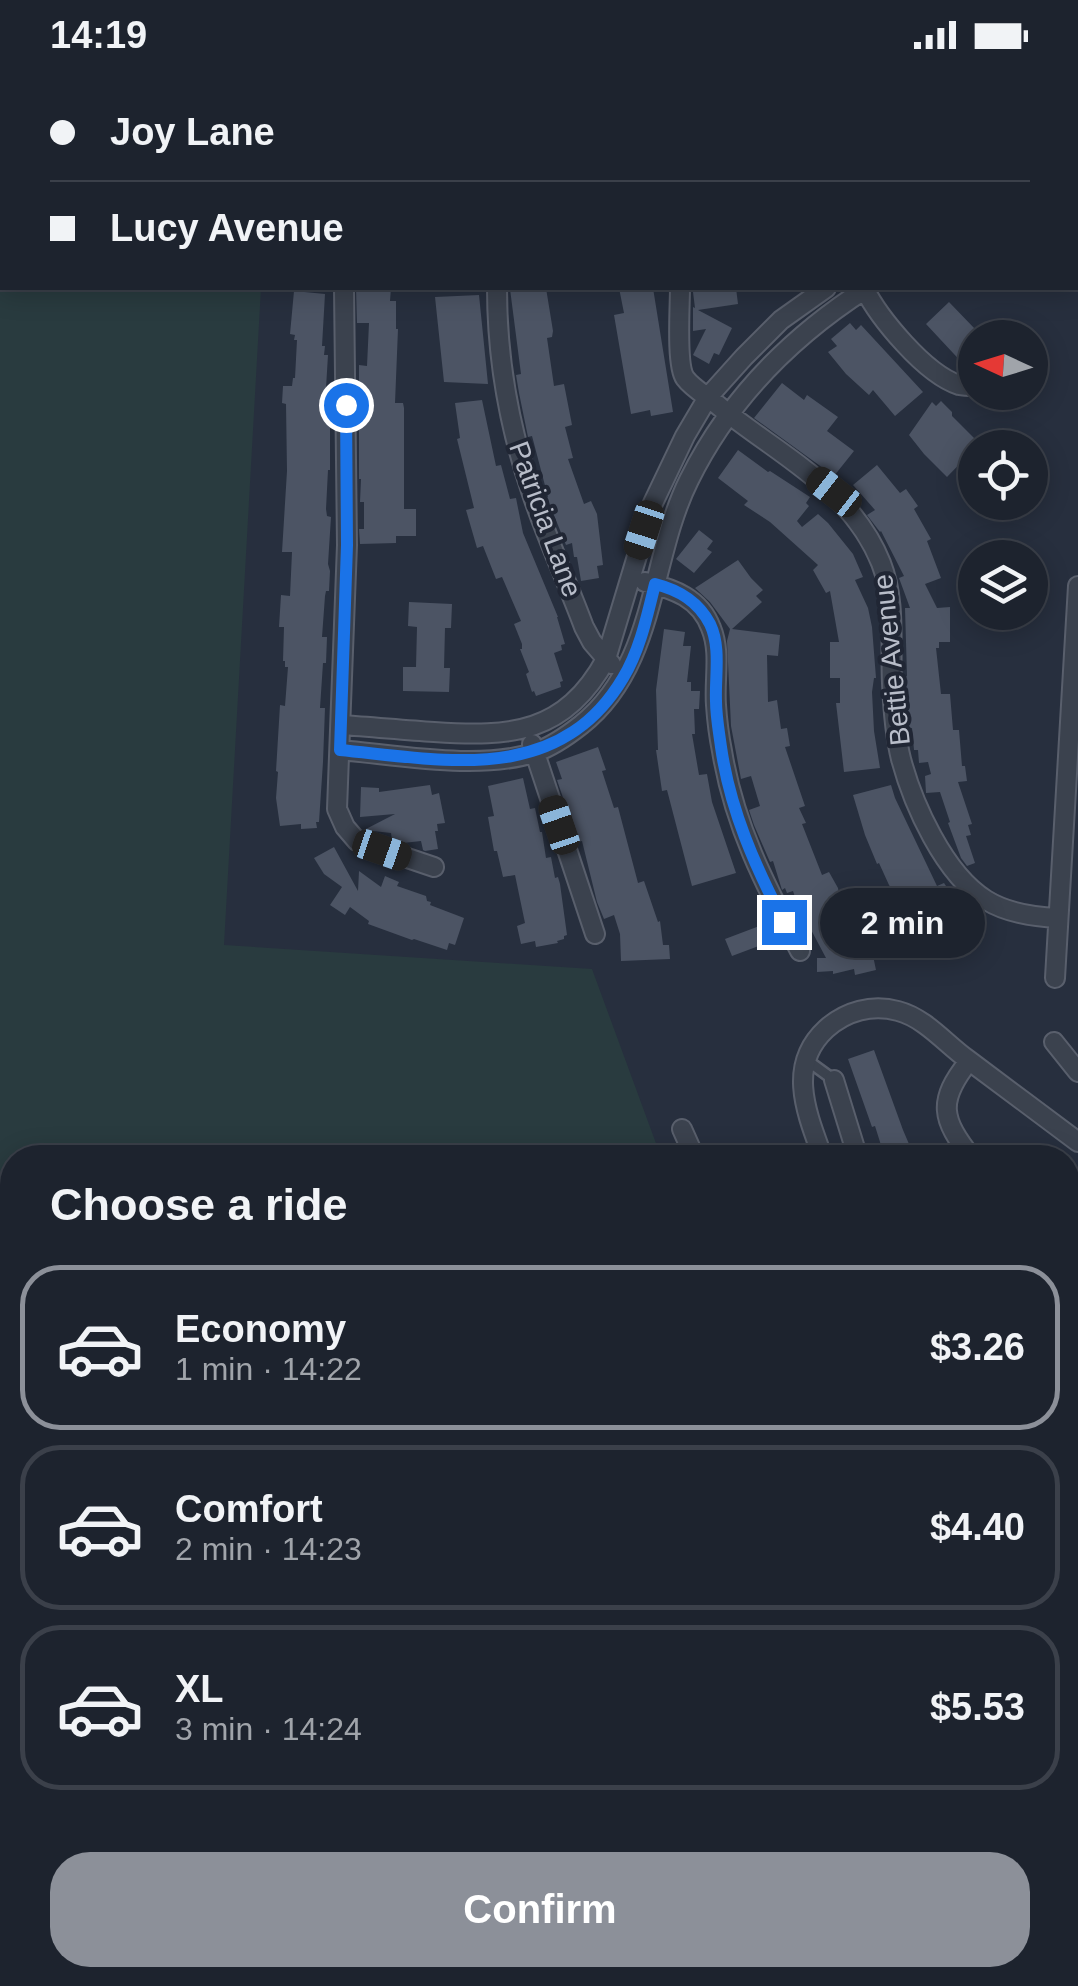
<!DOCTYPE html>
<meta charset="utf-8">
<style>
:root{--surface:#1d232e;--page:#252b36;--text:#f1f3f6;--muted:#a0a4aa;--line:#3b404a;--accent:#8c9099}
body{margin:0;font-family:Helvetica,sans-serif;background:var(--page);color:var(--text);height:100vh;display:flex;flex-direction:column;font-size:38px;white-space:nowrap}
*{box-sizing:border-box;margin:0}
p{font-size:32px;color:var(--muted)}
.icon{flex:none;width:55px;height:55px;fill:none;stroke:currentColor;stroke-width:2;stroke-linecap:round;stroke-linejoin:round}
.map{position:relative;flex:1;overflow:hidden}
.panel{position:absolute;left:0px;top:1075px;width:1080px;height:842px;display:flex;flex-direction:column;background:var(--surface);border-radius:40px 40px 0 0;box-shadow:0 5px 25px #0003,0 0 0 2px var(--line)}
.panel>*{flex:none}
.hud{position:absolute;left:0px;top:0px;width:1080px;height:220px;box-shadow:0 5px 25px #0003,0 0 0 2px var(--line);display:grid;align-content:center;height:220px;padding:0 50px;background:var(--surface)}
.needle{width:65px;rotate:274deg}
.buttons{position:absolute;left:958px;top:250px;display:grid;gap:20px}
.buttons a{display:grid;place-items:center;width:90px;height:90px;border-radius:50%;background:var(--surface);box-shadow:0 5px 25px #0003,0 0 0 2px var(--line);font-size:50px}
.end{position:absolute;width:45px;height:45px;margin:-22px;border:12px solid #1a73e8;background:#fff;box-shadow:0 0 0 5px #fff}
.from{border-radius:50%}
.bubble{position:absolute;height:70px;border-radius:35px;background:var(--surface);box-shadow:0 5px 25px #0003,0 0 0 2px var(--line);font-size:32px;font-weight:700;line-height:70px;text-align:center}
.car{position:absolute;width:30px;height:60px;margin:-30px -15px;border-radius:12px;box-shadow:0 0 8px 2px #0007;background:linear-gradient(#222 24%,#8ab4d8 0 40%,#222 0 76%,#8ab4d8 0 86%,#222 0)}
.hud b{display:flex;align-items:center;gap:35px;height:95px;font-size:38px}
.hud b+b{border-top:2px solid var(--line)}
.hud i{width:25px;height:25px;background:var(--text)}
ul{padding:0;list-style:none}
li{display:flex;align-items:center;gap:30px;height:165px;margin:0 20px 15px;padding:0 30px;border:5px solid var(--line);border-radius:40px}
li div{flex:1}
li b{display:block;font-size:38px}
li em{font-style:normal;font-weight:700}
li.current{border-color:var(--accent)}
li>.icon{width:90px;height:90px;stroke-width:1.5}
h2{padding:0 50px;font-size:45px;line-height:120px}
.button{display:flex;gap:20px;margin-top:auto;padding:20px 50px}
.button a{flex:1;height:115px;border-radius:40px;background:var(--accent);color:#fff;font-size:40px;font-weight:700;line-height:115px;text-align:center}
.status{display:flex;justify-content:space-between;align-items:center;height:70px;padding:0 50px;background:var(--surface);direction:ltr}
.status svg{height:28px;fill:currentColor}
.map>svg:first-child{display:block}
.green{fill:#293b3f}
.building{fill:#4c5464}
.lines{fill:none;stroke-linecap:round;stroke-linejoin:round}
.service-casing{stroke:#595f6c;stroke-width:14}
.minor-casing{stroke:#595f6c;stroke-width:22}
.service{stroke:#3b424e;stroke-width:9}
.minor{stroke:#3b424e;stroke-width:18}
.route{stroke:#1a73e8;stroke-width:12}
.labels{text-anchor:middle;stroke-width:8;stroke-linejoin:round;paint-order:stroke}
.street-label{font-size:28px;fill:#b8bdc9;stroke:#202634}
</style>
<div class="status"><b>14:19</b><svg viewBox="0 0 49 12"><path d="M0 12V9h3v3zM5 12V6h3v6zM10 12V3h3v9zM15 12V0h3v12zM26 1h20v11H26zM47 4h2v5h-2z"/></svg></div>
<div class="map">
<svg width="1078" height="1916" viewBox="0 0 1078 1916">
<rect width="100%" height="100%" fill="#272f3e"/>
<path class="green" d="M 0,0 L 274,0 L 274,2 L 2,2 L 2,218 L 261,218 L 224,875 L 592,899 L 661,1087 L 12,1088 L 12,1905 L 1068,1905 L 1068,1839 L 1078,1840 L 1078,1916 L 0,1916 Z"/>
<path class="building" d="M 356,218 L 391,218 L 390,231 L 396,231 L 396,259 L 398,259 L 395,333 L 403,333 L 404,338 L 404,439 L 416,439 L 416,466 L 396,466 L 396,473 L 360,474 L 359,459 L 364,459 L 364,432 L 360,432 L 361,409 L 359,409 L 359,295 L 367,296 L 369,253 L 357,253 Z
M 546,218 L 553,261 L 552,267 L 547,268 L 554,316 L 564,314 L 572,355 L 565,357 L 573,388 L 568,389 L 584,434 L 591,431 L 597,444 L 603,495 L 597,496 L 599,508 L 581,511 L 577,487 L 574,487 L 572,473 L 566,475 L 547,428 L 548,427 L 532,366 L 528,367 L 519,323 L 516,305 L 521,304 L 510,219 Z
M 619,218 L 653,218 L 673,342 L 651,346 L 650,340 L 631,344 L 614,245 L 624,243 Z
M 720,218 L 736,218 L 738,234 L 698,240 L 732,258 L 719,285 L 714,283 L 709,294 L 693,285 L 706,259 L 693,261 L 693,237 L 695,238 L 693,222 Z
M 294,221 L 325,224 L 322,276 L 325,276 L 324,285 L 328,285 L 326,318 L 330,319 L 327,353 L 330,353 L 330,400 L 328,400 L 326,439 L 327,446 L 331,447 L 328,494 L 330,501 L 329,521 L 326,521 L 325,526 L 322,567 L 327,567 L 326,593 L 323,593 L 320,638 L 325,638 L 323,692 L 319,752 L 316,752 L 317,758 L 301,759 L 301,754 L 280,756 L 276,728 L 278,702 L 276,701 L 280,635 L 285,636 L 288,597 L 285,597 L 285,591 L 283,591 L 284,557 L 279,557 L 281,525 L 290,526 L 292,482 L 282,482 L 287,401 L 286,334 L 282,333 L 283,316 L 292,316 L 293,308 L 295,308 L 297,270 L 294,270 L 295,265 L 290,264 Z
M 479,225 L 488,314 L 444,312 L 435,227 Z
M 949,232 L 975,259 L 968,267 L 975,276 L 975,291 L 967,298 L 926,254 Z
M 850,253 L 856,260 L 861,255 L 923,322 L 895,346 L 873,320 L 869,325 L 846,304 L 828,282 L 837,276 L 831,269 Z
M 782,313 L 804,330 L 807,325 L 838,347 L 827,361 L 854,381 L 834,406 L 754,348 Z
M 482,330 L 496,396 L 501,395 L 510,429 L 516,428 L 523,463 L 558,547 L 557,547 L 565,574 L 561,575 L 562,580 L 554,583 L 563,611 L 560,612 L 561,617 L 536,626 L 534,621 L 532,622 L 526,604 L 529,602 L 520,579 L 522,579 L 522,574 L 514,554 L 521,551 L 502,507 L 496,509 L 483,476 L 477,478 L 466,440 L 474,438 L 457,369 L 460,368 L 455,333 Z
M 941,331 L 952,342 L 952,346 L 977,371 L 977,376 L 947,407 L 924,384 L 909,365 L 932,332 L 936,336 Z
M 738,380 L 768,402 L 770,401 L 810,427 L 806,433 L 809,436 L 797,451 L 802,457 L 818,444 L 828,453 L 853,484 L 863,507 L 855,510 L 868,538 L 872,557 L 876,608 L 874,608 L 872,622 L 874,661 L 880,698 L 844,702 L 836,633 L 840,633 L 840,608 L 830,608 L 830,572 L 839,572 L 830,521 L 826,523 L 813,500 L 818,495 L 770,452 L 744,435 L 748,431 L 718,408 Z
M 877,395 L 900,423 L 906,419 L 918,436 L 914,439 L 931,469 L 927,471 L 941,508 L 925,514 L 937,538 L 950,537 L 950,572 L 939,572 L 939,578 L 936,578 L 941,624 L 950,624 L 953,660 L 959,660 L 962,696 L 965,696 L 967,711 L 958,712 L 972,754 L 968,755 L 971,765 L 966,766 L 975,793 L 967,796 L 961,788 L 948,753 L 950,752 L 940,722 L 926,723 L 925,706 L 931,704 L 928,692 L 919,693 L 918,680 L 914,680 L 912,658 L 908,658 L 904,608 L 907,606 L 905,538 L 910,538 L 899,508 L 904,506 L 881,461 L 880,462 L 867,445 L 875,440 L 853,415 Z
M 699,460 L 713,471 L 707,479 L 712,482 L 694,503 L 676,489 Z
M 738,490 L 751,508 L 763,520 L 756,526 L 762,532 L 732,559 L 780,565 L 778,586 L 767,585 L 768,632 L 777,630 L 781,659 L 787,658 L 790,676 L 785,677 L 805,736 L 799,738 L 806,753 L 802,754 L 822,805 L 829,802 L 838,818 L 839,824 L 830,829 L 845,856 L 848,855 L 863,878 L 871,876 L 876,900 L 855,905 L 854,899 L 833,904 L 833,901 L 817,902 L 817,888 L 826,888 L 808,854 L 805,855 L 797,843 L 800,842 L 793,821 L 787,823 L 785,818 L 782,820 L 773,791 L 770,792 L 754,755 L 749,740 L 760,736 L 751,706 L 741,709 L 731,656 L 727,571 L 730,559 L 710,532 L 695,518 Z
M 409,532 L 452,534 L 451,558 L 445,558 L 444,598 L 450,598 L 449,622 L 403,621 L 403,597 L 416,597 L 417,557 L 408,556 Z
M 664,559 L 685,562 L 683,576 L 691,576 L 687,612 L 691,612 L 691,621 L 700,621 L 699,639 L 694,639 L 695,664 L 692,664 L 699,705 L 707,704 L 712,732 L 736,803 L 692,816 L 667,720 L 662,721 L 656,680 L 658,680 L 656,620 Z
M 598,677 L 606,700 L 602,701 L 614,738 L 618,737 L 638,813 L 644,811 L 658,852 L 660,851 L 663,875 L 669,875 L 670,889 L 621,891 L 620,864 L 614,845 L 604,849 L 597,832 L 582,771 L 578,772 L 557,710 L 562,709 L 556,692 Z
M 523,708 L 530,739 L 535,738 L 540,762 L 542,762 L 546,788 L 551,787 L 555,808 L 558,807 L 560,814 L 567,865 L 564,866 L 564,869 L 557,871 L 558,873 L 536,877 L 535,871 L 521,874 L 517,856 L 525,853 L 515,805 L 503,807 L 497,781 L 494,781 L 488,747 L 494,746 L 488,716 Z
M 430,715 L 432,725 L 439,723 L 445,753 L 437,754 L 438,761 L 435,761 L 438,779 L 425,781 L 423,780 L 421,771 L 403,773 L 392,770 L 391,763 L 364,760 L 395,744 L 360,747 L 361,717 L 379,718 L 379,722 Z
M 891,715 L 895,728 L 937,816 L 944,813 L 966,846 L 924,872 L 895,820 L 893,821 L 889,815 L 879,793 L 877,794 L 865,765 L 853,725 Z
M 334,777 L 358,821 L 359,801 L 381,817 L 385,806 L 399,812 L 397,816 L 426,826 L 427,831 L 431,832 L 430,835 L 464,848 L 455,875 L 449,873 L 447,880 L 414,869 L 412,870 L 368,854 L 369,851 L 350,837 L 345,845 L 330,835 L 342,817 L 324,804 L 314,788 Z
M 762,855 L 769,872 L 732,886 L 725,869 Z
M 874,980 L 903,1060 L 915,1088 L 885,1088 L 875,1056 L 872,1057 L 848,989 Z
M 740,1073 L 746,1088 L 707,1088 L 707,1086 Z"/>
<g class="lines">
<g class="service-casing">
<path id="service" d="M 808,991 L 834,1010"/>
</g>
<g class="minor-casing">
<path id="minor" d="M 677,0 L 677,2
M 1029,0 L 1030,2
M 355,2 L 355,0
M 501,2 L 501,0
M 851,2 L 852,0
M 1078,44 L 1078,43
M 1078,85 L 1078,86
M 344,218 L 347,475 L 337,739 L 345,757 L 357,771 L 434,797
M 497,218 C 497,286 509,356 531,421 C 546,467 567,511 584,557 L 592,572 L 611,594
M 680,218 C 680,236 676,295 685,308 C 693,319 710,328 720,337 C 779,385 851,418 881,493 C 896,531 890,573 892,613 C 893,637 895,665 901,689 C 913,734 944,804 986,830 C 1007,843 1034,847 1058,848
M 864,218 C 879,248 925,304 959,315 C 964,316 970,316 975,316
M 645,512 C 674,519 700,528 711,558 C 721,582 714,609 716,635 C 717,650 719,666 722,681 C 734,755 765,815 800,881
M 341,655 C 372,657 403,660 434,662 C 511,667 565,664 606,589 L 653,433 L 685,366 L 708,327 L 744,287 L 781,250 L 826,218
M 532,674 L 595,864
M 340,680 C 398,685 481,701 536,682 C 553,676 567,666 581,655 C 657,595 649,490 689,410 C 729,329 792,266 867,218
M 1055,908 L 1078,516
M 1054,972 L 1078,1002
M 969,991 C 937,1031 941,1049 972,1088
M 834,1010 L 858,1088
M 682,1059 L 695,1088
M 823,1088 C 807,1044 786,996 826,959 C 846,941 872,934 898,941 C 925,948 945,973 967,989 C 1004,1017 1041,1044 1078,1072
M 1068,1192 L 1078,1201
M 1068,1821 L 1078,1822"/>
</g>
<use href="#service" class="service"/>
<use href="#minor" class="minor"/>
</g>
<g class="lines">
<path class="route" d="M 346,335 L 347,475 L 340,680 C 444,690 559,716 623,608 C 640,580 647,546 655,514 C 679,520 698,531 710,554 C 721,577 715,606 716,631 C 716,646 719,662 721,677 C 730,740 755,796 784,852"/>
</g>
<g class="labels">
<g class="street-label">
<text transform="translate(546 449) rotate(70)" y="10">Patricia Lane</text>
<text transform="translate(891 590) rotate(-96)" y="10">Bettie Avenue</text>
</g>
</g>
</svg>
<div class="buttons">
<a><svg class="needle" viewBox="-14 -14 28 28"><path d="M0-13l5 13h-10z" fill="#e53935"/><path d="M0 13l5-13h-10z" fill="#a0a4aa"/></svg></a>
<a><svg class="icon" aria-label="locate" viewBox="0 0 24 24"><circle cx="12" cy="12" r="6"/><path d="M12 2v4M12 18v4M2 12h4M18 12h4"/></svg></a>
<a><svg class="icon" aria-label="layers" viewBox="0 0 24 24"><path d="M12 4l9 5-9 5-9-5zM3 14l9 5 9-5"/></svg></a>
</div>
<i class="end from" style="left:346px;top:335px"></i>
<i class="end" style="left:784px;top:852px"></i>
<div class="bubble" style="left:820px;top:818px;width:165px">2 min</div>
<i class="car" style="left:834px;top:422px;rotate:308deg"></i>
<i class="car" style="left:644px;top:460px;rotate:198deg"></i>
<i class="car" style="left:559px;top:755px;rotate:341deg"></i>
<i class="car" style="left:382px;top:780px;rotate:109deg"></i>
<div class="hud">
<b><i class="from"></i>Joy Lane</b>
<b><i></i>Lucy Avenue</b>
</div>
<section class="panel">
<h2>Choose a ride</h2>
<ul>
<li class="current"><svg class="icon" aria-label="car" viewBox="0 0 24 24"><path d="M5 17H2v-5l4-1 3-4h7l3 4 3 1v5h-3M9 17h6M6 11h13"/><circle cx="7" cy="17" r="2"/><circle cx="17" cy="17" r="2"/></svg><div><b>Economy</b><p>1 min · 14:22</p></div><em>$3.26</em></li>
<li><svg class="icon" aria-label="car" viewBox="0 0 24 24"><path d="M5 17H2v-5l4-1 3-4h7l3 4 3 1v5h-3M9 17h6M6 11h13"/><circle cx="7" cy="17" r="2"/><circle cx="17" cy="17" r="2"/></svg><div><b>Comfort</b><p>2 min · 14:23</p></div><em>$4.40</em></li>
<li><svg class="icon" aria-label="car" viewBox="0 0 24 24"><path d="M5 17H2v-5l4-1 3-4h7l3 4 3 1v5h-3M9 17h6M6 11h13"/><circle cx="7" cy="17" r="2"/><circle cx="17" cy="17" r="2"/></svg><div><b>XL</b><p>3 min · 14:24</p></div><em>$5.53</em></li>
</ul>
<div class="button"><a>Confirm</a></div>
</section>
</div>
